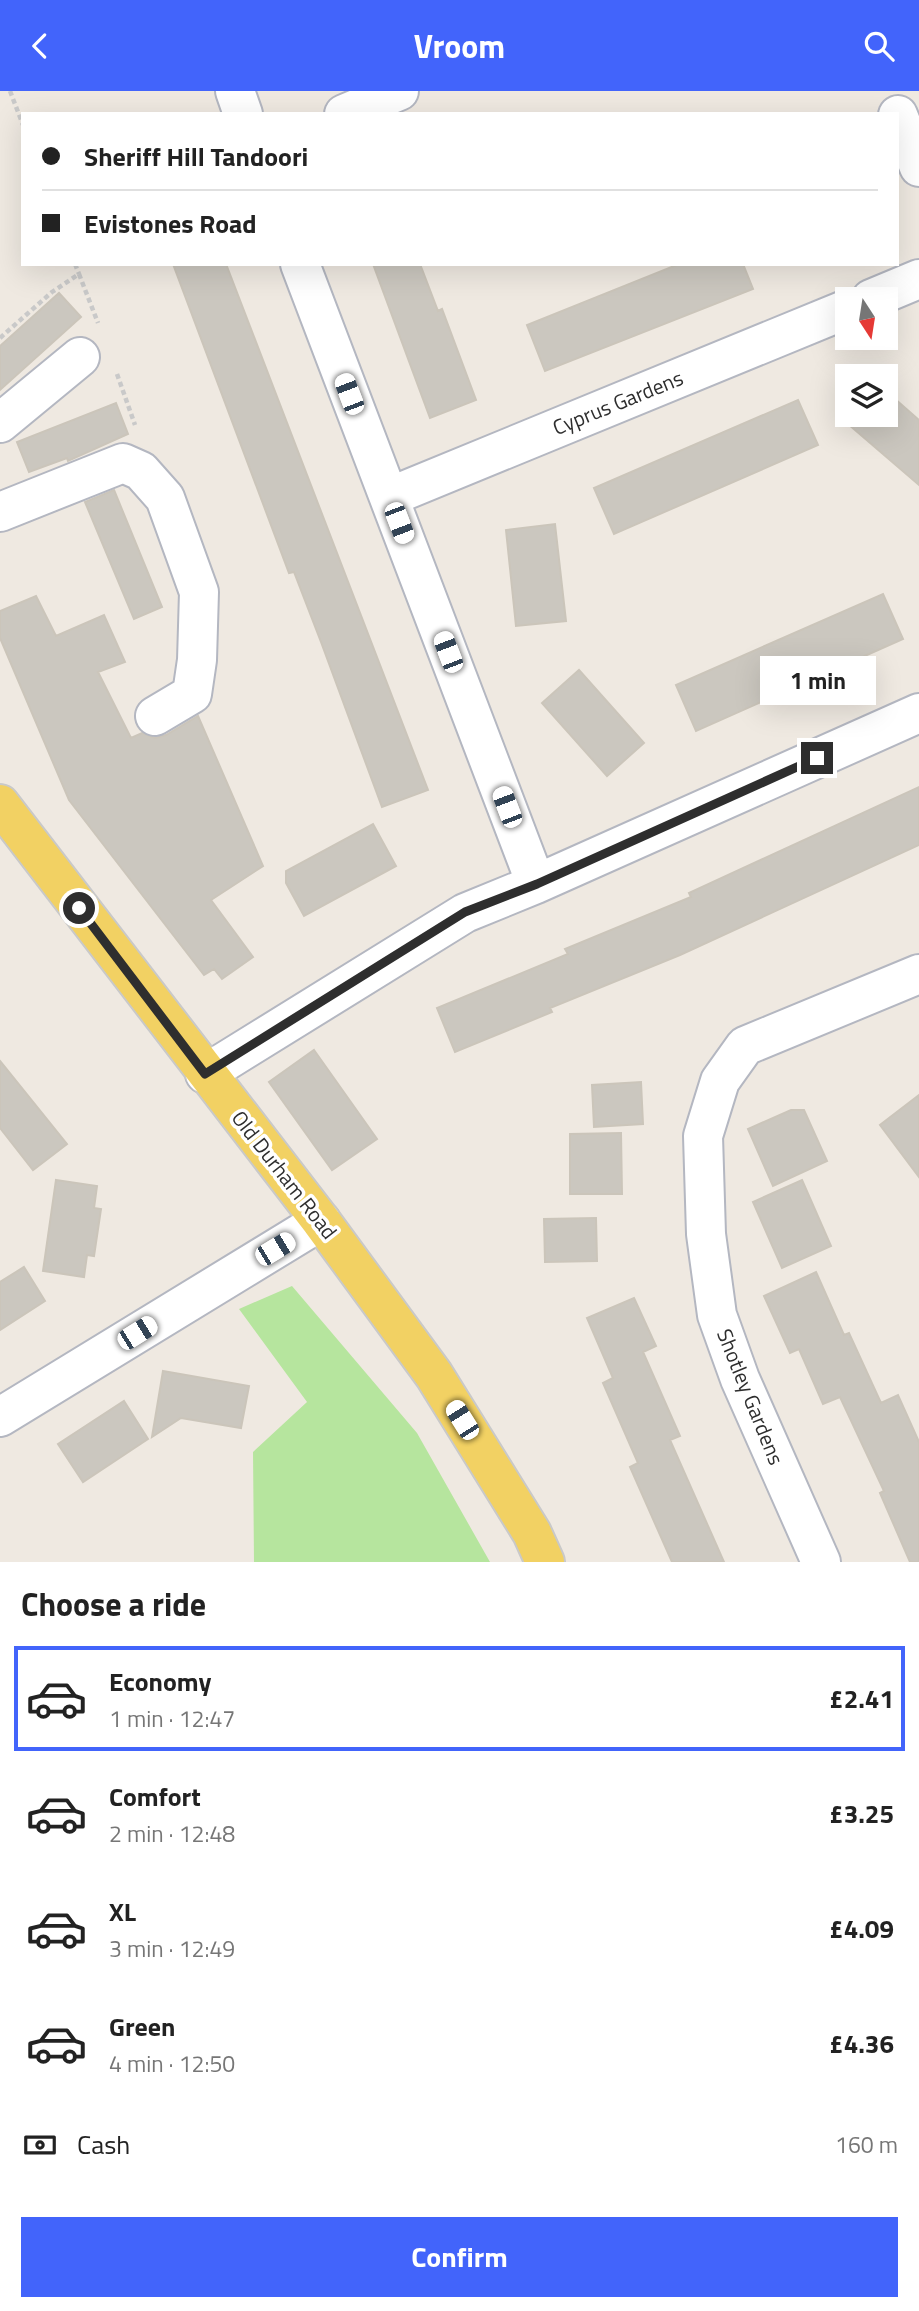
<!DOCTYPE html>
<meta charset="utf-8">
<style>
:root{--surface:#fff;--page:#f2f2f2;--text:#222;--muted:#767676;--line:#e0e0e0;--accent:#4264fb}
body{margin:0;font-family:"Titillium Web",sans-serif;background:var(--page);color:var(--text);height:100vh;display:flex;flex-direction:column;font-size:26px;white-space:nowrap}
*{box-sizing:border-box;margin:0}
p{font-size:23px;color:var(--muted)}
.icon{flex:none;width:38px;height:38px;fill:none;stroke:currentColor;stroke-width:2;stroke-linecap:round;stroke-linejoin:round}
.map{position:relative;height:1471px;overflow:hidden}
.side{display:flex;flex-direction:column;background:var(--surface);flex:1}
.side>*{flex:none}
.hud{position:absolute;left:21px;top:21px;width:878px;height:154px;border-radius:0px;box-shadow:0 7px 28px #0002;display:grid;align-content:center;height:154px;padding:0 21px;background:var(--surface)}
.needle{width:46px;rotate:168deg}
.buttons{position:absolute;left:835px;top:196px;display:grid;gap:14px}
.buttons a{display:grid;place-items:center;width:63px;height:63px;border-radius:0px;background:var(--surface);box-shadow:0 7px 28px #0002;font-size:35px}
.end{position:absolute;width:32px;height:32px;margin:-16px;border:9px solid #2e2e2e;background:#fff;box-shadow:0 0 0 4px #fff}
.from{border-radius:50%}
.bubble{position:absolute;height:49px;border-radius:0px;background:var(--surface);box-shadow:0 7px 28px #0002;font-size:23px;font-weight:700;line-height:49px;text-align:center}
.car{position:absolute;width:21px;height:42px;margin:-21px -10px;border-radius:9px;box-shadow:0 0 5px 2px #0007;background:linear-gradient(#fff 24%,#345 0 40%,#fff 0 76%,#345 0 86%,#fff 0)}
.hud b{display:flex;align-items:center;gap:24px;height:66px;font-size:26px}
.hud b+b{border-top:2px solid var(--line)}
.hud i{width:18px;height:18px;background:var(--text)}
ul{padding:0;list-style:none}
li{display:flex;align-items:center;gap:21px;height:105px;margin:0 14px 10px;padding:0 7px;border:4px solid transparent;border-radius:0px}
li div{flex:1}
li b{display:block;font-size:26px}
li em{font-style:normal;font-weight:700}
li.current{border-color:var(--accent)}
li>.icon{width:63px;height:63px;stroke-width:1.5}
h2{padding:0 21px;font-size:32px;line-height:84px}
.pay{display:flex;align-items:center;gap:18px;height:77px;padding:0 21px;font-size:26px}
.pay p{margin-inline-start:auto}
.cta{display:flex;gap:14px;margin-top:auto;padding:14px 21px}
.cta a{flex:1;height:80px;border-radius:0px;background:var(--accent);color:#fff;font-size:28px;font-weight:700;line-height:80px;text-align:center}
header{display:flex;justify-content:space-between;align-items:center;height:91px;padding:0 21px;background:var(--accent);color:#fff;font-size:32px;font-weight:700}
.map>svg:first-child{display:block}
.green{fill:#b6e59e}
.building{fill:#cbc7bf;stroke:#cbc5ba;stroke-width:2}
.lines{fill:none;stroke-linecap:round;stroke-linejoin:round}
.minor-casing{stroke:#b4b7c1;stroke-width:42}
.major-casing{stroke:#c9c9c9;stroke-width:42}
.path{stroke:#c9c9c9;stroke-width:4.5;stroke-dasharray:5 3.5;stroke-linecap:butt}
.minor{stroke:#fff;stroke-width:38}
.major{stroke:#f2d163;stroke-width:38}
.route{stroke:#2e2e2e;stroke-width:9}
.labels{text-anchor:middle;stroke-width:7;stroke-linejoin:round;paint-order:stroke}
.street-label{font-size:21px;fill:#2e2e2e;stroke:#fff}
</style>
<header><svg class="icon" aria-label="back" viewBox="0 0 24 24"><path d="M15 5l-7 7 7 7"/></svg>Vroom<svg class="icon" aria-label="search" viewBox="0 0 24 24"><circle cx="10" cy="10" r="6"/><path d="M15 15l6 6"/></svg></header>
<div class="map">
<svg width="919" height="1471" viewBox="0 0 919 1471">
<rect width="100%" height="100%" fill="#efe9e1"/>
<path class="green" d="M 292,1195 L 417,1342 L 490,1471 L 254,1471 L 253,1361 L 307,1311 L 239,1218 Z"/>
<path class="building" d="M 173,173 L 226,173 L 428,699 L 382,716 L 321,551 L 294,481 L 289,482 Z
M 373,173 L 420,173 L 438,220 L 442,218 L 476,309 L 430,327 Z
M 679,173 L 743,173 L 753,198 L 545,280 L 527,234 Z
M 59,202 L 81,226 L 0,299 L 0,255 Z
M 886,300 L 919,329 L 919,394 L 840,326 L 847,317 L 847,324 L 886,324 Z
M 798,309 L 818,354 L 614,443 L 594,397 Z
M 116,312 L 128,343 L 68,370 L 67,367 L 29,381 L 17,351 Z
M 114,399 L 162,516 L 134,528 L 85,411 Z
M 555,433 L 566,530 L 516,535 L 506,439 Z
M 883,503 L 903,548 L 696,640 L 676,594 Z
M 36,505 L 56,545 L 104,524 L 125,571 L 98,581 L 131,647 L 142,642 L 155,647 L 166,644 L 198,625 L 263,775 L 211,809 L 253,866 L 222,888 L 214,878 L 204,884 L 69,709 L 0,547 L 0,520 Z
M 579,579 L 644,652 L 607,685 L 542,612 Z
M 919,696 L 919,754 L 680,864 L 550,917 L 552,921 L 455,961 L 437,917 L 568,863 L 565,858 L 691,806 L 689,802 Z
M 373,733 L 396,775 L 304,825 L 286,792 L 286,780 Z
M 314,959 L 377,1048 L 332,1079 L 269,991 Z
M 0,970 L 67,1053 L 33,1079 L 0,1037 Z
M 641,991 L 643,1033 L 594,1036 L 592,994 Z
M 919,1004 L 919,1086 L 880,1034 Z
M 791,1019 L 804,1019 L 827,1070 L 773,1095 L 748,1038 Z
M 621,1042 L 622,1103 L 570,1103 L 570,1043 Z
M 56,1089 L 97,1095 L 94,1117 L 101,1118 L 94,1165 L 87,1164 L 84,1186 L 43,1180 Z
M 802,1089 L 831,1155 L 782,1177 L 753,1111 Z
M 596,1127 L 597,1170 L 545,1171 L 544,1128 Z
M 24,1176 L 45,1210 L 0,1239 L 0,1191 Z
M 816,1181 L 844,1244 L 849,1242 L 881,1312 L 898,1304 L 919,1351 L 919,1471 L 910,1471 L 880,1402 L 884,1400 L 840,1306 L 823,1313 L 799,1258 L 790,1262 L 764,1205 Z
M 634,1207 L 656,1255 L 643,1261 L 680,1345 L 670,1349 L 724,1471 L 672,1471 L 630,1376 L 638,1372 L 603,1292 L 613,1287 L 587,1227 Z
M 163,1280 L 249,1295 L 241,1337 L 181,1327 L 152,1346 Z
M 124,1310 L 148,1348 L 83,1391 L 58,1353 Z"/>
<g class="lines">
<g class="minor-casing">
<path id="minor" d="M 235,0 L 243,23
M 344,23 L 399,0
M 898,24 L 919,76
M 300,173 L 536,793
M 871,208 L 919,188
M 0,332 L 80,266
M 389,406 L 847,218
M 0,421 L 123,372 L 141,380 L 165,407 L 199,501 L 197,569 L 192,603 L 155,625
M 205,983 L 465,822 L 536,793 L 919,622
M 0,1326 L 321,1130
M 821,1471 L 740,1288 L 717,1224 L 706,1143 L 703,1045 L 720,990 L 745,955 L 919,883"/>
</g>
<g class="major-casing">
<path id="major" d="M 0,713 L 321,1130 L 434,1284 L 532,1442 L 545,1471"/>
</g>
<path class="path" d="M 10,0 L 23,34
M 75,173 L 79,183
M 0,247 L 52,201 L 79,183 L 98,232
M 117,283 L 135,334"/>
<use href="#minor" class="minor"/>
<use href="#major" class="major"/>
</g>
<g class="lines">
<path class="route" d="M 79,817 L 205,983 L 465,821 L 537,793 L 817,667"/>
</g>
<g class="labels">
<g class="street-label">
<text transform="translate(618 312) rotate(-22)" y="7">Cyprus Gardens</text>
<text transform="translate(284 1084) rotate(52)" y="7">Old Durham Road</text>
<text transform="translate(750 1306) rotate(68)" y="7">Shotley Gardens</text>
</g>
</g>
</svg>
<div class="buttons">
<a><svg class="needle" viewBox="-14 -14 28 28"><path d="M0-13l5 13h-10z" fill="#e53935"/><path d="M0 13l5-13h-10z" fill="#767676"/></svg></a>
<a><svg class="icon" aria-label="layers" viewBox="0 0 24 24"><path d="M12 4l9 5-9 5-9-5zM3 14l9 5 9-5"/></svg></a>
</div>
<i class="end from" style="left:79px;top:817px"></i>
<i class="end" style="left:817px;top:667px"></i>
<div class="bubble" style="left:760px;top:565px;width:116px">1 min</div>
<i class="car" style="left:349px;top:303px;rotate:339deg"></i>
<i class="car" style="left:399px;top:432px;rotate:159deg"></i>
<i class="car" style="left:448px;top:561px;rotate:339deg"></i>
<i class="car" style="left:507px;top:716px;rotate:339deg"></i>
<i class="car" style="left:275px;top:1158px;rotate:59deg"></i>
<i class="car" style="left:137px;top:1242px;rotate:58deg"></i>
<i class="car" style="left:462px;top:1329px;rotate:328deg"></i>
<div class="hud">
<b><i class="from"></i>Sheriff Hill Tandoori</b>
<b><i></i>Evistones Road</b>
</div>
</div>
<section class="side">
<h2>Choose a ride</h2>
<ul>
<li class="current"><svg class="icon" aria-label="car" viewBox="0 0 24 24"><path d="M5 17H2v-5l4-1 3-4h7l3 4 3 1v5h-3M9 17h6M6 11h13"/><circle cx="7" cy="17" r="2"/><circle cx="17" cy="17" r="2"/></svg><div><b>Economy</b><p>1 min · 12:47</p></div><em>£2.41</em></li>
<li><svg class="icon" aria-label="car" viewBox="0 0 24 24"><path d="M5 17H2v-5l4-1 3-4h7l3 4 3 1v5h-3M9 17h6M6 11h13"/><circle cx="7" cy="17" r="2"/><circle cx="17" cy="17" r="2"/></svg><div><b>Comfort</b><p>2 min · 12:48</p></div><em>£3.25</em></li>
<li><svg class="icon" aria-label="car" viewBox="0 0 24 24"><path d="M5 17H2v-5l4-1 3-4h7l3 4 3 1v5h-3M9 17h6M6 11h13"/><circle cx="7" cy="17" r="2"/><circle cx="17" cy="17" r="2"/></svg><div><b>XL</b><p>3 min · 12:49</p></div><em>£4.09</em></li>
<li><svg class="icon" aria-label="car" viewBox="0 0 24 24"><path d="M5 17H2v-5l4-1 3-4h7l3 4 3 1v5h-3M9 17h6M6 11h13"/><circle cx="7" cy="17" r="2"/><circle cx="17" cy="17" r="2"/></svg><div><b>Green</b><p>4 min · 12:50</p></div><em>£4.36</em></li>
</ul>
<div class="pay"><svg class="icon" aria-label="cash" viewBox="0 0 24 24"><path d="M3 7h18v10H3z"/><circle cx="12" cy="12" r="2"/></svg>Cash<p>160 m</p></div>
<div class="cta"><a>Confirm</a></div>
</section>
